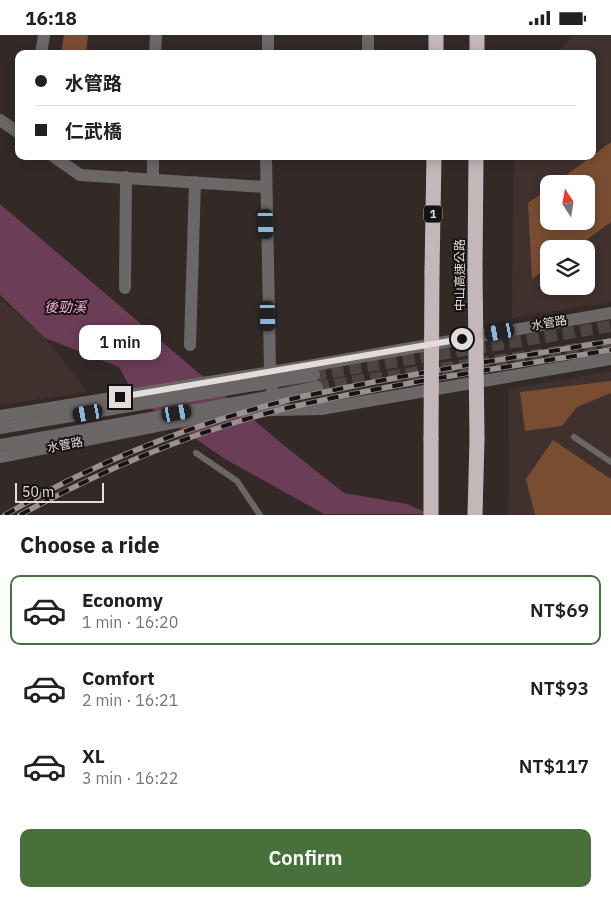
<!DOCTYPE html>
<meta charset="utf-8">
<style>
:root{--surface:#fff;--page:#f6f6f6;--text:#202124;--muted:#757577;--line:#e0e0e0;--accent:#48703b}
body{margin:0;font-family:"IBM Plex Sans","Noto Sans TC",sans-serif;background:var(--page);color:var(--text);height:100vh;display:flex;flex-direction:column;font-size:19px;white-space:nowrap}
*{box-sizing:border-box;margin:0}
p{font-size:16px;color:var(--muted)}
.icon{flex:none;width:28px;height:28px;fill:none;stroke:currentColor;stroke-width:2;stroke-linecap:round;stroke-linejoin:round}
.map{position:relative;height:480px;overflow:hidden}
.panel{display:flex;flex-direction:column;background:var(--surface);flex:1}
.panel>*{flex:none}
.hud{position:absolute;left:15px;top:15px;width:581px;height:110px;border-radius:10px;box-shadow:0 2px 12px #0003;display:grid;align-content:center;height:110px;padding:0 20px;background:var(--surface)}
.needle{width:32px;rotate:348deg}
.buttons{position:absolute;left:540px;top:140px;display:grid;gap:10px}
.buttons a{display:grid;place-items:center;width:55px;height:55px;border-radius:10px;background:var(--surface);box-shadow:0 2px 12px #0003;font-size:25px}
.scale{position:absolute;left:15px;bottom:12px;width:89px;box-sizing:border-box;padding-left:5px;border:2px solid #e3dcdb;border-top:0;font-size:14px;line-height:18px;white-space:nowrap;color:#e3dcdb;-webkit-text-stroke:4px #181313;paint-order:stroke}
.end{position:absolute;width:22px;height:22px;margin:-11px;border:6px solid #e3dcdb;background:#111;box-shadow:0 0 0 2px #111}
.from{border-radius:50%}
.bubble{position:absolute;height:35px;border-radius:10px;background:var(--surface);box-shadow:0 2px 12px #0003;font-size:16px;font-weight:600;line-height:35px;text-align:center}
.car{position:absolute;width:15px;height:30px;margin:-15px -8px;border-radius:6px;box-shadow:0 0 4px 1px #0007;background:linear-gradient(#222 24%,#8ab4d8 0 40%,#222 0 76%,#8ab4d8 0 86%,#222 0)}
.hud b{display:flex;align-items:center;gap:18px;height:48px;font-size:19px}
.hud b+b{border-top:1px solid var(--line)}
.hud i{width:12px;height:12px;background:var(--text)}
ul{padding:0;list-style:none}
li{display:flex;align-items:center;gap:15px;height:70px;margin:0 10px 8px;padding:0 10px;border:2px solid transparent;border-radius:10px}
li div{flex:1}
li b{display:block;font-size:19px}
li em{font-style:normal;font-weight:600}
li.on{border-color:var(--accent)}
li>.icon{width:45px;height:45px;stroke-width:1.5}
h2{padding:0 20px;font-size:22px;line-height:60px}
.button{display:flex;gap:10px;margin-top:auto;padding:10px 20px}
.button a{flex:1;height:58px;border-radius:10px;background:var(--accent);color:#fff;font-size:20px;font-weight:600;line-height:58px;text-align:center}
.status{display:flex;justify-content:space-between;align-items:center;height:35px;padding:0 25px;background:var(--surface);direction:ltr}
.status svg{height:14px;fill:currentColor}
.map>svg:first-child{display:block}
.built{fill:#41312e;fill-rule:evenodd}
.water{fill:#6b3d56}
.building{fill:#794d32}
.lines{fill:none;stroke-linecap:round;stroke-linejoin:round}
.tertiary-tunnel{stroke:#4d4543;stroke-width:12;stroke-dasharray:12 6;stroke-linecap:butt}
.service{stroke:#6c6767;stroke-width:6}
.minor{stroke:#6c6767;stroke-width:12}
.tertiary{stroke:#6c6767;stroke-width:12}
.motorway{stroke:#c4b7b9;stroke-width:15}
.rail-casing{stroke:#99918f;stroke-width:5.5}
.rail{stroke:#181313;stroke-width:4;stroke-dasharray:11;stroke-linecap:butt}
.motorway-bridge{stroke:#c4b7b9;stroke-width:15}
.route{stroke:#e3dcdb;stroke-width:6}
.labels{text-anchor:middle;stroke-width:4;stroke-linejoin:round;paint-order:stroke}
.shield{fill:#181313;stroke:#a6a09f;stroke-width:1}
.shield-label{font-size:11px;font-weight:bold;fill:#e3dcdb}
.street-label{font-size:12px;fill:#e3dcdb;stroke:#181313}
.water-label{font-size:14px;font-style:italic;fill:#f6aad3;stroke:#181313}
</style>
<div class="status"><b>16:18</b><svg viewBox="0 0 49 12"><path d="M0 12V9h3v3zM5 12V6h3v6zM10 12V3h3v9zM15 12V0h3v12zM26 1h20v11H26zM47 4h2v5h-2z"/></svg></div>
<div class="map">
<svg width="611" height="480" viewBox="0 0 611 480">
<rect width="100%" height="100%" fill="#332a28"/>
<path class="built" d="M 573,0 L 611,0 L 611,267 L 512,283 L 514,121 L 592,121 L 592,19 L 556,19 ZM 549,149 L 586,149 L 586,186 L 549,186 ZM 549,214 L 586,214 L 586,251 L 549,251 Z
M 0,264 L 45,303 L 88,357 L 0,370 Z
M 611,336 L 611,479 L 508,480 L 509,354 Z"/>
<path class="water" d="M 0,169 L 281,408 L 344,458 L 407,469 L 429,479 L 324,479 L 225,424 L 136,363 L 119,332 L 45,303 L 0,260 Z"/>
<path class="building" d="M 64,0 L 88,0 L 86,19 L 61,19 Z
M 611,107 L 611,187 L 574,214 L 549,214 L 549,232 L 532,244 L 528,168 L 549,153 L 549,186 L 586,186 L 586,149 L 554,149 Z
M 611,346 L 611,358 L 577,372 L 562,391 L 525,396 L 520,357 Z
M 553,405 L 611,444 L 611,480 L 535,480 L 526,444 Z"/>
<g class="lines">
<path class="tertiary-tunnel" d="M 314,340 L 611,291
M 317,352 L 611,309"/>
<path class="service" d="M 574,402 L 611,427
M 196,418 L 237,446 L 260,480"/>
<path class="minor" d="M 368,0 L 368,19
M 41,19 L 44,0
M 155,19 L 156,0
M 268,19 L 268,0
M 0,85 L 19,98
M 53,121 L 80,140 L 265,152
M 266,121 L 270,336 L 273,361
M 153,144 L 153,121
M 125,253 L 126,142
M 190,310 L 195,147
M 0,381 L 314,330 L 611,278
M 0,422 L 232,376 L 321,374 L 611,324"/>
<path class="tertiary" d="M 0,393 L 314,340
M 0,410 L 273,361 L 317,352"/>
<path class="motorway" d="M 436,19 L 436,0
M 477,19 L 477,0
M 475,235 L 476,121
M 432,237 L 434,121
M 431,480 L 431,404
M 475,480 L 477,404"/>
<g class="rail-casing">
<path id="rail" d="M 5,480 C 91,429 187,391 284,366 C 302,361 321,358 339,354 C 429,335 520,322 611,306
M 20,480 C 104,434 194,396 287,373 C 394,348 503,333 611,315"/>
</g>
<use href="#rail" class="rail"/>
<path class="motorway-bridge" d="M 475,235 L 477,404
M 431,404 L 432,237"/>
</g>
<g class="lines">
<path class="route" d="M 120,362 L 462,304"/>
</g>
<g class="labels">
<rect class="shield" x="424" y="170.5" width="18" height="17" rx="4"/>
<g class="shield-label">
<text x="433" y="183">1</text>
</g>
<g class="street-label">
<text transform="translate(460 240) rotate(-90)" y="4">中山高速公路</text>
<text transform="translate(549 288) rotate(-10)" y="4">水管路</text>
<text transform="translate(65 410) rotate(-11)" y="4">水管路</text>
</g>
<g class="water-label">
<text x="65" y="277">後勁溪</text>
</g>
</g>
</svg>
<div class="buttons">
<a><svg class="needle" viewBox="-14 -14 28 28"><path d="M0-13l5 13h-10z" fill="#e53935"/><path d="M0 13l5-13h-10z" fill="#757577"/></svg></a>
<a><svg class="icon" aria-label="layers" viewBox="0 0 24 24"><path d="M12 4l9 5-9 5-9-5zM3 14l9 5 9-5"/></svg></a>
</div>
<div class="scale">50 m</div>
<i class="end from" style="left:462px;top:304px"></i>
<i class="end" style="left:120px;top:362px"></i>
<div class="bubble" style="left:79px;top:290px;width:82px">1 min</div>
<i class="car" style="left:266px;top:189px;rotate:178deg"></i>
<i class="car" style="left:268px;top:281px;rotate:178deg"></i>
<i class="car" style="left:500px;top:297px;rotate:260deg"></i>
<i class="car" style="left:88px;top:378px;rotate:260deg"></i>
<i class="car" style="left:177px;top:378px;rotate:80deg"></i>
<div class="hud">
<b><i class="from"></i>水管路</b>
<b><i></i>仁武橋</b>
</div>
</div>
<section class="panel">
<h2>Choose a ride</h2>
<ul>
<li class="on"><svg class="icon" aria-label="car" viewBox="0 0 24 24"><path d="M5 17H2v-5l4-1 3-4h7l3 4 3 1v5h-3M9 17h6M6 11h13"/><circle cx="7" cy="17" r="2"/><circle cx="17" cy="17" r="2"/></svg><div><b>Economy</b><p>1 min · 16:20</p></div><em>NT$69</em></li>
<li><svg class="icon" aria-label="car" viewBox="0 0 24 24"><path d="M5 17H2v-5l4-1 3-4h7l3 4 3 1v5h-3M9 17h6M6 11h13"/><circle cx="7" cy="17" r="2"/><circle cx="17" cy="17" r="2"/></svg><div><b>Comfort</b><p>2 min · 16:21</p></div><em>NT$93</em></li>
<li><svg class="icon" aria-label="car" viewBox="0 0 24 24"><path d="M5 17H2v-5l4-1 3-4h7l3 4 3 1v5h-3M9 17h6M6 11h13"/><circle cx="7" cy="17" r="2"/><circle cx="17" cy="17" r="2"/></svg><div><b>XL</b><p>3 min · 16:22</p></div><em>NT$117</em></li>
</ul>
<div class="button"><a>Confirm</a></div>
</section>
